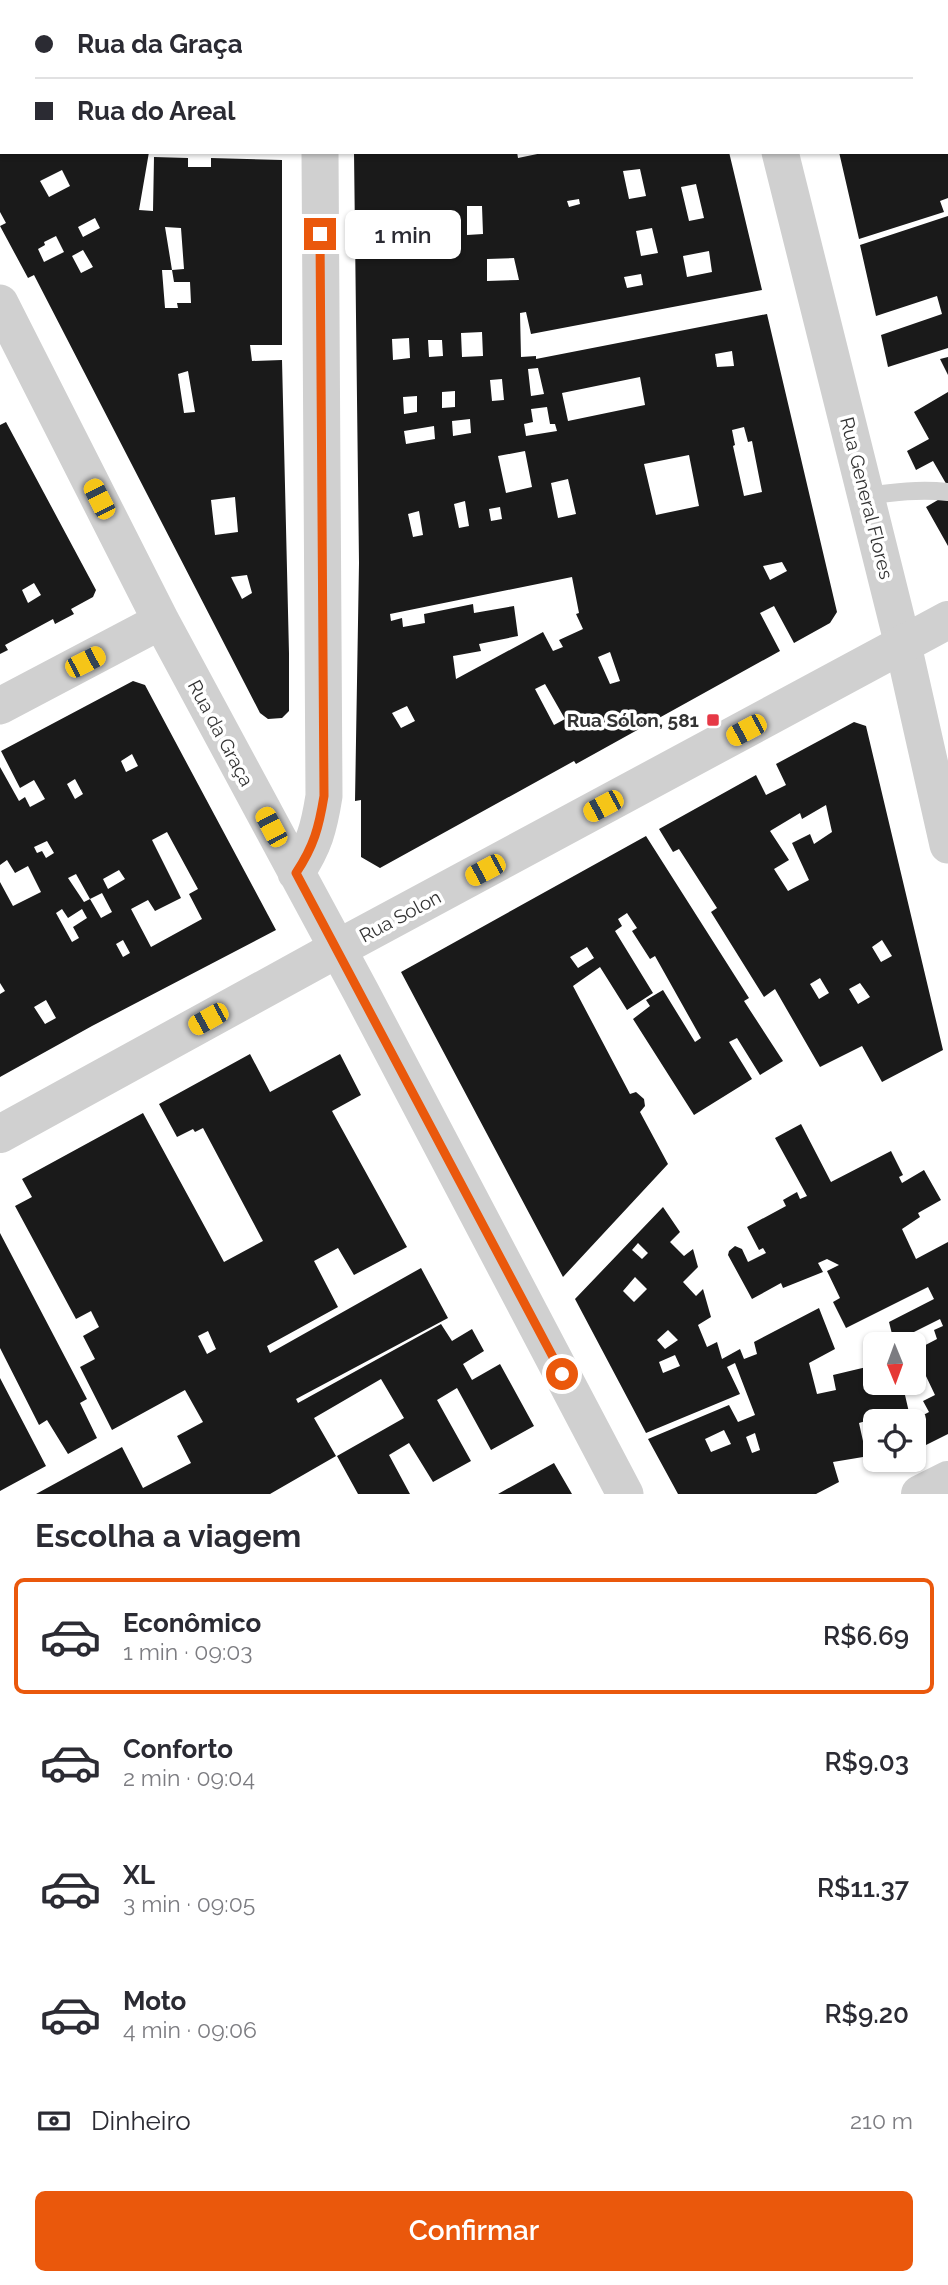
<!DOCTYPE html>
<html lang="pt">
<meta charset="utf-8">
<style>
:root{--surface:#fff;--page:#f7f7f7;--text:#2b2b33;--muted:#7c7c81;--line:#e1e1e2;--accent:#ea580c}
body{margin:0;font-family:Raleway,sans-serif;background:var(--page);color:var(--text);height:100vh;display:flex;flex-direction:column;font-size:26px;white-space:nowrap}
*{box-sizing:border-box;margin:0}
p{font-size:23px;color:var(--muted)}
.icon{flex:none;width:38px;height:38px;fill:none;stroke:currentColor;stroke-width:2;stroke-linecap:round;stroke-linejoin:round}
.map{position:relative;height:1494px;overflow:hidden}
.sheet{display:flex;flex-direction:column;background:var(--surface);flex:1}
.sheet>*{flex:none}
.top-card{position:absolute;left:0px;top:0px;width:948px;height:154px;box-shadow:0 2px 5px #0004;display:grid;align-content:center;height:154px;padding:0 35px;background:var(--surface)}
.needle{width:46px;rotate:179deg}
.buttons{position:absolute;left:863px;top:1332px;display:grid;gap:14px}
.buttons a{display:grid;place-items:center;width:63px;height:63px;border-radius:10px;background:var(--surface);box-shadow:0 2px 5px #0004;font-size:35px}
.end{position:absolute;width:32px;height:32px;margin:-16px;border:9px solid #ea580c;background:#fff;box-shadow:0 0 0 4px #fff}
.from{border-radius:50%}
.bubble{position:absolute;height:49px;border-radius:10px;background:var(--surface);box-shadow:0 2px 5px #0004;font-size:23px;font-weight:600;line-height:49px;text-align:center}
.car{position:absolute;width:21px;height:42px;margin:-21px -10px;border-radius:9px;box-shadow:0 0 5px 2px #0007;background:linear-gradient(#f5c518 24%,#345 0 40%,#f5c518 0 76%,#345 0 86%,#f5c518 0)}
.top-card b{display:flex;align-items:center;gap:24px;height:66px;font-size:26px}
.top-card b+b{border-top:2px solid var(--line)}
.top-card i{width:18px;height:18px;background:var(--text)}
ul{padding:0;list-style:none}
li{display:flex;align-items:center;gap:21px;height:116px;margin:0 14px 10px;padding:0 21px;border:4px solid transparent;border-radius:10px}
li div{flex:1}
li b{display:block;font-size:26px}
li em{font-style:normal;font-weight:600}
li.current{border-color:var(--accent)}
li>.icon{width:63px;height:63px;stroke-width:1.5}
h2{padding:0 35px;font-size:32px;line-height:84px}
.pay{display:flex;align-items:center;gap:18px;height:77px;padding:0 35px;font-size:26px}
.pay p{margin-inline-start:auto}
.cta{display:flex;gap:14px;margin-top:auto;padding:14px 35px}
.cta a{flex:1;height:80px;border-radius:10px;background:var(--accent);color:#fff;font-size:28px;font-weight:600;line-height:80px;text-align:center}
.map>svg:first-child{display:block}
.building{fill:#1a1a1a;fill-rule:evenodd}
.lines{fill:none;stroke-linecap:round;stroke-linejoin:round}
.service{stroke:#d0d0d0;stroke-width:18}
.minor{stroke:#d0d0d0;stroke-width:37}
.tertiary{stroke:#d0d0d0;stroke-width:38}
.route{stroke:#ea580c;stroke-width:9}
.poi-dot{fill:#e63946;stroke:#fff;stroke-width:2.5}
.labels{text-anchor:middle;stroke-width:7;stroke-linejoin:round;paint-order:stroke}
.street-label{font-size:19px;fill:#333;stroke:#fff}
.poi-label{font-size:19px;font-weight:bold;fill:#333;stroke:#fff;text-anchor:end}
</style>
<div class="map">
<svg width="948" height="1494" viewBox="0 0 948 1494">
<rect width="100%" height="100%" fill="#fff"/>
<path class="building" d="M 0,152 L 149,152 L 139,210 L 153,211 L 154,157 L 188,158 L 188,167 L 211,167 L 211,158 L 282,160 L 282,345 L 250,345 L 252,361 L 282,360 L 289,653 L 289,711 L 282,718 L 268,719 L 260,713 L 34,275 L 28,278 L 0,226 L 6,223 L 0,212 ZM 62,170 L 70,186 L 49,197 L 40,181 ZM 95,218 L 100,228 L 83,237 L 78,227 ZM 165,227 L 181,228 L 184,269 L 172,270 L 174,282 L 190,282 L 191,303 L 177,303 L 178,308 L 165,308 L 162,270 L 172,270 ZM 56,236 L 64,252 L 44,262 L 38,249 L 45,245 L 44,242 ZM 83,250 L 93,267 L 81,273 L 72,256 ZM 188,371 L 195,412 L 184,413 L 178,374 ZM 235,497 L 238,532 L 215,535 L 211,500 ZM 247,575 L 252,593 L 242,599 L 231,577 Z
M 354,152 L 517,152 L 518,158 L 547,152 L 729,152 L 762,290 L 531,334 L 526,312 L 520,313 L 521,357 L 536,356 L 536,359 L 767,314 L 837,612 L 830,623 L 794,643 L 774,606 L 760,613 L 780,651 L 576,764 L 574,761 L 380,868 L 361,857 L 361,800 L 355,801 L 359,563 ZM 640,169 L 646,196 L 629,199 L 623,171 ZM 696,184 L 704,218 L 689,221 L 681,187 ZM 579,199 L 580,204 L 569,207 L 567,201 ZM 467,206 L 482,206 L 483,234 L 467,235 ZM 652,228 L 658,253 L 641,256 L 636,231 ZM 709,251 L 712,272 L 687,277 L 683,256 ZM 514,258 L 519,280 L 487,281 L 487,259 ZM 641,274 L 643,285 L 627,288 L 624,277 ZM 482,332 L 483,356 L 462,357 L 461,333 ZM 409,338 L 410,358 L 393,360 L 392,339 ZM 428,340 L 442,340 L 443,356 L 429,357 ZM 732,351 L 734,366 L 717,367 L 715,354 ZM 538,368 L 544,394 L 531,396 L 528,369 ZM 640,377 L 645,405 L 568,421 L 562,393 ZM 502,379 L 504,400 L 492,401 L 490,380 ZM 455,391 L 455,407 L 442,408 L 442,392 ZM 417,396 L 417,412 L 404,414 L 403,397 ZM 547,407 L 550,424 L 555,424 L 557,431 L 526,436 L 524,424 L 533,422 L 531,409 ZM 470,419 L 471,433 L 453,436 L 452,421 ZM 434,426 L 435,439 L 406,444 L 404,431 ZM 744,427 L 748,442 L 752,441 L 762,492 L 744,496 L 733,446 L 735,445 L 732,430 ZM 525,451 L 532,487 L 506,493 L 498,456 ZM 689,455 L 699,506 L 656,515 L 644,464 ZM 568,479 L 576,514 L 558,518 L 551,483 ZM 465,501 L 469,526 L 459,528 L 454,504 ZM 500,507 L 502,519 L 491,521 L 489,509 ZM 419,511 L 423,535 L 413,537 L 408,514 ZM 782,562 L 787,571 L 770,580 L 763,566 ZM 572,577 L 579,613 L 576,614 L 583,629 L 559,640 L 563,647 L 553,651 L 543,632 L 456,679 L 453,656 L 481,651 L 479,644 L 518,636 L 514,606 L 474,613 L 473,604 L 424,614 L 425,623 L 403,627 L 402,618 L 391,621 L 390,614 ZM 610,652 L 620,681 L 610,684 L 598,657 ZM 545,684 L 565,719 L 554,725 L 535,689 ZM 407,706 L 415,721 L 401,728 L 392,713 Z
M 839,152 L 948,152 L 948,198 L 940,201 L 944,212 L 859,239 Z
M 948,216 L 948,348 L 888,367 L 881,335 L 942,314 L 937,296 L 876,316 L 860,245 Z
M 948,357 L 948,375 L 940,359 Z
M 948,392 L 948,487 L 933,461 L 916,470 L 907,451 L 929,439 L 914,412 Z
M 6,422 L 96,590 L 93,597 L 71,609 L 74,614 L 55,624 L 53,619 L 5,645 L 8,650 L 0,654 L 0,425 ZM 34,583 L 41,595 L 28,603 L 22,590 Z
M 948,494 L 948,546 L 926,507 Z
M 133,681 L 145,685 L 276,930 L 92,1026 L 0,1077 L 0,994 L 5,991 L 0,983 L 0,882 L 13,906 L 41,892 L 28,866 L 15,873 L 7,860 L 0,865 L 0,767 L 19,801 L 25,797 L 30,807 L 45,799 L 34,780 L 20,788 L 1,751 ZM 132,754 L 138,766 L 126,772 L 121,761 ZM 75,779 L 83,794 L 75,799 L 67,784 ZM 167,832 L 198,889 L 189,894 L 202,919 L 151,947 L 131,909 L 148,900 L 155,911 L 181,898 L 152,840 ZM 47,841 L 54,853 L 46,858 L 42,851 L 37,853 L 34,847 ZM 119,870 L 125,879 L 108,889 L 103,879 ZM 76,874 L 90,899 L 84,902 L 68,878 ZM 102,893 L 112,912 L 101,918 L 90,899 ZM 62,909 L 68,918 L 82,909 L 87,918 L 73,927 L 79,938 L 72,942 L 56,913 ZM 123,940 L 130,953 L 123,957 L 116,944 ZM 46,1000 L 56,1018 L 45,1024 L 34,1007 Z
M 854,722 L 866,726 L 943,1050 L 882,1082 L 862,1046 L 820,1067 L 775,989 L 764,997 L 711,912 L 717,908 L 679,849 L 673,852 L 659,829 L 756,775 L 766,795 L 786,785 L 776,764 ZM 826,805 L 832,832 L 814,844 L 810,834 L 792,843 L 809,880 L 788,891 L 774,869 L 789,860 L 770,831 L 800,813 L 802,819 ZM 882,940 L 892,956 L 881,962 L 872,947 ZM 820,978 L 829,993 L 819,999 L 810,984 ZM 860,983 L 870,997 L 858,1004 L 849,989 Z
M 646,836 L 749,998 L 744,1001 L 783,1061 L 760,1075 L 737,1038 L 729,1042 L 752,1079 L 694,1115 L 633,1019 L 650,1006 L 646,1000 L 663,990 L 695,1042 L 701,1038 L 655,956 L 650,959 L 632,931 L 637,928 L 627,913 L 618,919 L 622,926 L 615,931 L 653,993 L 627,1010 L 600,967 L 573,986 L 630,1094 L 636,1092 L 644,1099 L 645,1106 L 640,1112 L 668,1164 L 563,1277 L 401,972 ZM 587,947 L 594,958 L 578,968 L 570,957 Z
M 250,1054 L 270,1092 L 340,1054 L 361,1095 L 332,1111 L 407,1247 L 354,1275 L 338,1248 L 314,1261 L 338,1307 L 267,1346 L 270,1353 L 421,1268 L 448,1318 L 296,1399 L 298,1403 L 441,1324 L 452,1341 L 472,1329 L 484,1351 L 463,1364 L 472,1380 L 500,1364 L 534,1426 L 491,1450 L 457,1388 L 437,1400 L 471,1461 L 433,1482 L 409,1443 L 389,1455 L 410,1494 L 358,1494 L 337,1456 L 404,1418 L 381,1379 L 314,1418 L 336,1456 L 270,1494 L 36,1494 L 122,1447 L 143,1488 L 191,1463 L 177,1436 L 203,1422 L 185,1390 L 112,1430 L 80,1367 L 95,1359 L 83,1336 L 99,1327 L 91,1311 L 76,1319 L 15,1206 L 32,1197 L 22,1179 L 143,1113 L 224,1262 L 263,1241 L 203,1128 L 195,1132 L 193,1129 L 177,1137 L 159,1104 ZM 208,1331 L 216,1349 L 207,1354 L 198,1336 Z
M 801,1124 L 831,1182 L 891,1151 L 903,1175 L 899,1177 L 902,1183 L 924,1170 L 941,1200 L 918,1213 L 920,1217 L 902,1229 L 916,1259 L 948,1242 L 948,1434 L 926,1445 L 923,1438 L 914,1443 L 914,1420 L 929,1412 L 923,1401 L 935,1395 L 914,1351 L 937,1339 L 934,1330 L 943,1326 L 940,1319 L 894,1342 L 889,1322 L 934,1299 L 928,1287 L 846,1328 L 833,1302 L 840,1298 L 827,1271 L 839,1265 L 827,1259 L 818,1263 L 823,1272 L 783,1288 L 781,1283 L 752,1299 L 728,1255 L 729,1251 L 735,1246 L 742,1249 L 748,1262 L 766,1253 L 763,1248 L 759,1250 L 747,1227 L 786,1206 L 783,1200 L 797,1192 L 800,1199 L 807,1196 L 775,1138 Z
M 663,1207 L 680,1232 L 670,1242 L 684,1256 L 693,1249 L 698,1267 L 683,1282 L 696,1296 L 703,1289 L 711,1317 L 698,1325 L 707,1347 L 717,1342 L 722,1359 L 740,1349 L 744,1359 L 757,1354 L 754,1342 L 819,1308 L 835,1349 L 809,1363 L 817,1394 L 836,1390 L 833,1375 L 875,1365 L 875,1382 L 902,1382 L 911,1421 L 877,1421 L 876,1418 L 859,1423 L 863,1441 L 875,1438 L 875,1455 L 833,1462 L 839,1482 L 816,1494 L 678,1494 L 648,1439 L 729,1405 L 738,1422 L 755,1415 L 735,1363 L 727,1367 L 740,1394 L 646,1433 L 575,1299 ZM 638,1243 L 648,1253 L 642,1259 L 632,1250 ZM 635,1277 L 647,1289 L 634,1302 L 623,1291 ZM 668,1330 L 678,1340 L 665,1349 L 657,1340 ZM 675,1355 L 680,1366 L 663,1373 L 659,1362 ZM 724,1430 L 731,1444 L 711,1452 L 705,1439 ZM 755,1433 L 760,1450 L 752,1453 L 746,1437 Z
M 0,1233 L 87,1399 L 80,1403 L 97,1438 L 68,1454 L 47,1420 L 39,1425 L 0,1348 Z
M 0,1378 L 46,1466 L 0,1491 Z
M 554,1463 L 572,1494 L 498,1494 Z"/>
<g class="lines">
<path class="service" d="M 866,496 C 894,492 920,489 948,492"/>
<path class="minor" d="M 319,0 L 319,2
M 741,0 L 742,2
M 780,152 L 903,645 L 948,845
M 0,303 L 161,621 L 361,992 L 625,1494
M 0,706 L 161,621
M 296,873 C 314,846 319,828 324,796 L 320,152"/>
<path class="tertiary" d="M 0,1134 L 337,949 L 948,620
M 920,1494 L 948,1480"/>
</g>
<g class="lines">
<path class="route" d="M 320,234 L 324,796 C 319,827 314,846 296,873 L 562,1374"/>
</g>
<rect class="poi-dot" x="706" y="713" width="14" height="14" rx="3.5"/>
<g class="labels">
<g class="street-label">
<text transform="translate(867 498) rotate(76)" y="7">Rua General Flores</text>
<text transform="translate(221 733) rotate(62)" y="7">Rua da Graça</text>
<text transform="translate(400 916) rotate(-28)" y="7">Rua Solon</text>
</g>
<g class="poi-label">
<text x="699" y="727">Rua Sólon, 581</text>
</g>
</g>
</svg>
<div class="buttons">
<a><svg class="needle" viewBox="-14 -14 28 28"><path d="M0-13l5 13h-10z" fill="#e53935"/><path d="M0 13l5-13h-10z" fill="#7c7c81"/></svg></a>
<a><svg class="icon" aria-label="locate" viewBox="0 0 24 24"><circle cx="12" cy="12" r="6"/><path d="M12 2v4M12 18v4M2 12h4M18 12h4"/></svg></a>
</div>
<i class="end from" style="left:562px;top:1374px"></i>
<i class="end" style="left:320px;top:234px"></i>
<div class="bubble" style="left:345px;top:210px;width:116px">1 min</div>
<i class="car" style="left:99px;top:499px;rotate:333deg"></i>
<i class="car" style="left:85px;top:662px;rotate:63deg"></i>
<i class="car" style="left:746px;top:730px;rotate:242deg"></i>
<i class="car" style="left:603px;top:806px;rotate:242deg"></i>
<i class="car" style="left:271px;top:827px;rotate:332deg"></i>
<i class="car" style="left:485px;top:870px;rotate:242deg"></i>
<i class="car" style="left:208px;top:1019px;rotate:241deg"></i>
<div class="top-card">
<b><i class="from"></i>Rua da Graça</b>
<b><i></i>Rua do Areal</b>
</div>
</div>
<section class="sheet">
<h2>Escolha a viagem</h2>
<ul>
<li class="current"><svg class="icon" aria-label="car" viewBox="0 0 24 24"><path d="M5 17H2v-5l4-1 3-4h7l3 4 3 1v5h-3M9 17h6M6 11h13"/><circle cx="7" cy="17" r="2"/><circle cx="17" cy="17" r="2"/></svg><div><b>Econômico</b><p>1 min · 09:03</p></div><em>R$6.69</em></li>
<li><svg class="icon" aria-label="car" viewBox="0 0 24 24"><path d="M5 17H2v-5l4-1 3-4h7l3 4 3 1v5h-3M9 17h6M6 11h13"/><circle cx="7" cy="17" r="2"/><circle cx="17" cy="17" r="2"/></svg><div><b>Conforto</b><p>2 min · 09:04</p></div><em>R$9.03</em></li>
<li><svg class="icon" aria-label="car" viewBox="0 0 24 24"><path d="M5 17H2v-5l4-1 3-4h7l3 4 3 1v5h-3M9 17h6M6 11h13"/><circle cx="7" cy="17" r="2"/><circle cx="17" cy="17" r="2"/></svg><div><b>XL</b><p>3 min · 09:05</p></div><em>R$11.37</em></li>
<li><svg class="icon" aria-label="car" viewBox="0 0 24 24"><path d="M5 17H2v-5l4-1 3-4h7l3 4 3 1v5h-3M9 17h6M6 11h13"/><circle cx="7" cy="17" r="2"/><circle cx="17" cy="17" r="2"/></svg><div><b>Moto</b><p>4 min · 09:06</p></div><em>R$9.20</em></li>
</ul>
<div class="pay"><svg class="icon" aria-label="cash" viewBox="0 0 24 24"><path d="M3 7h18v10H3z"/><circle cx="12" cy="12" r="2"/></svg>Dinheiro<p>210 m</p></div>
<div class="cta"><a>Confirmar</a></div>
</section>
